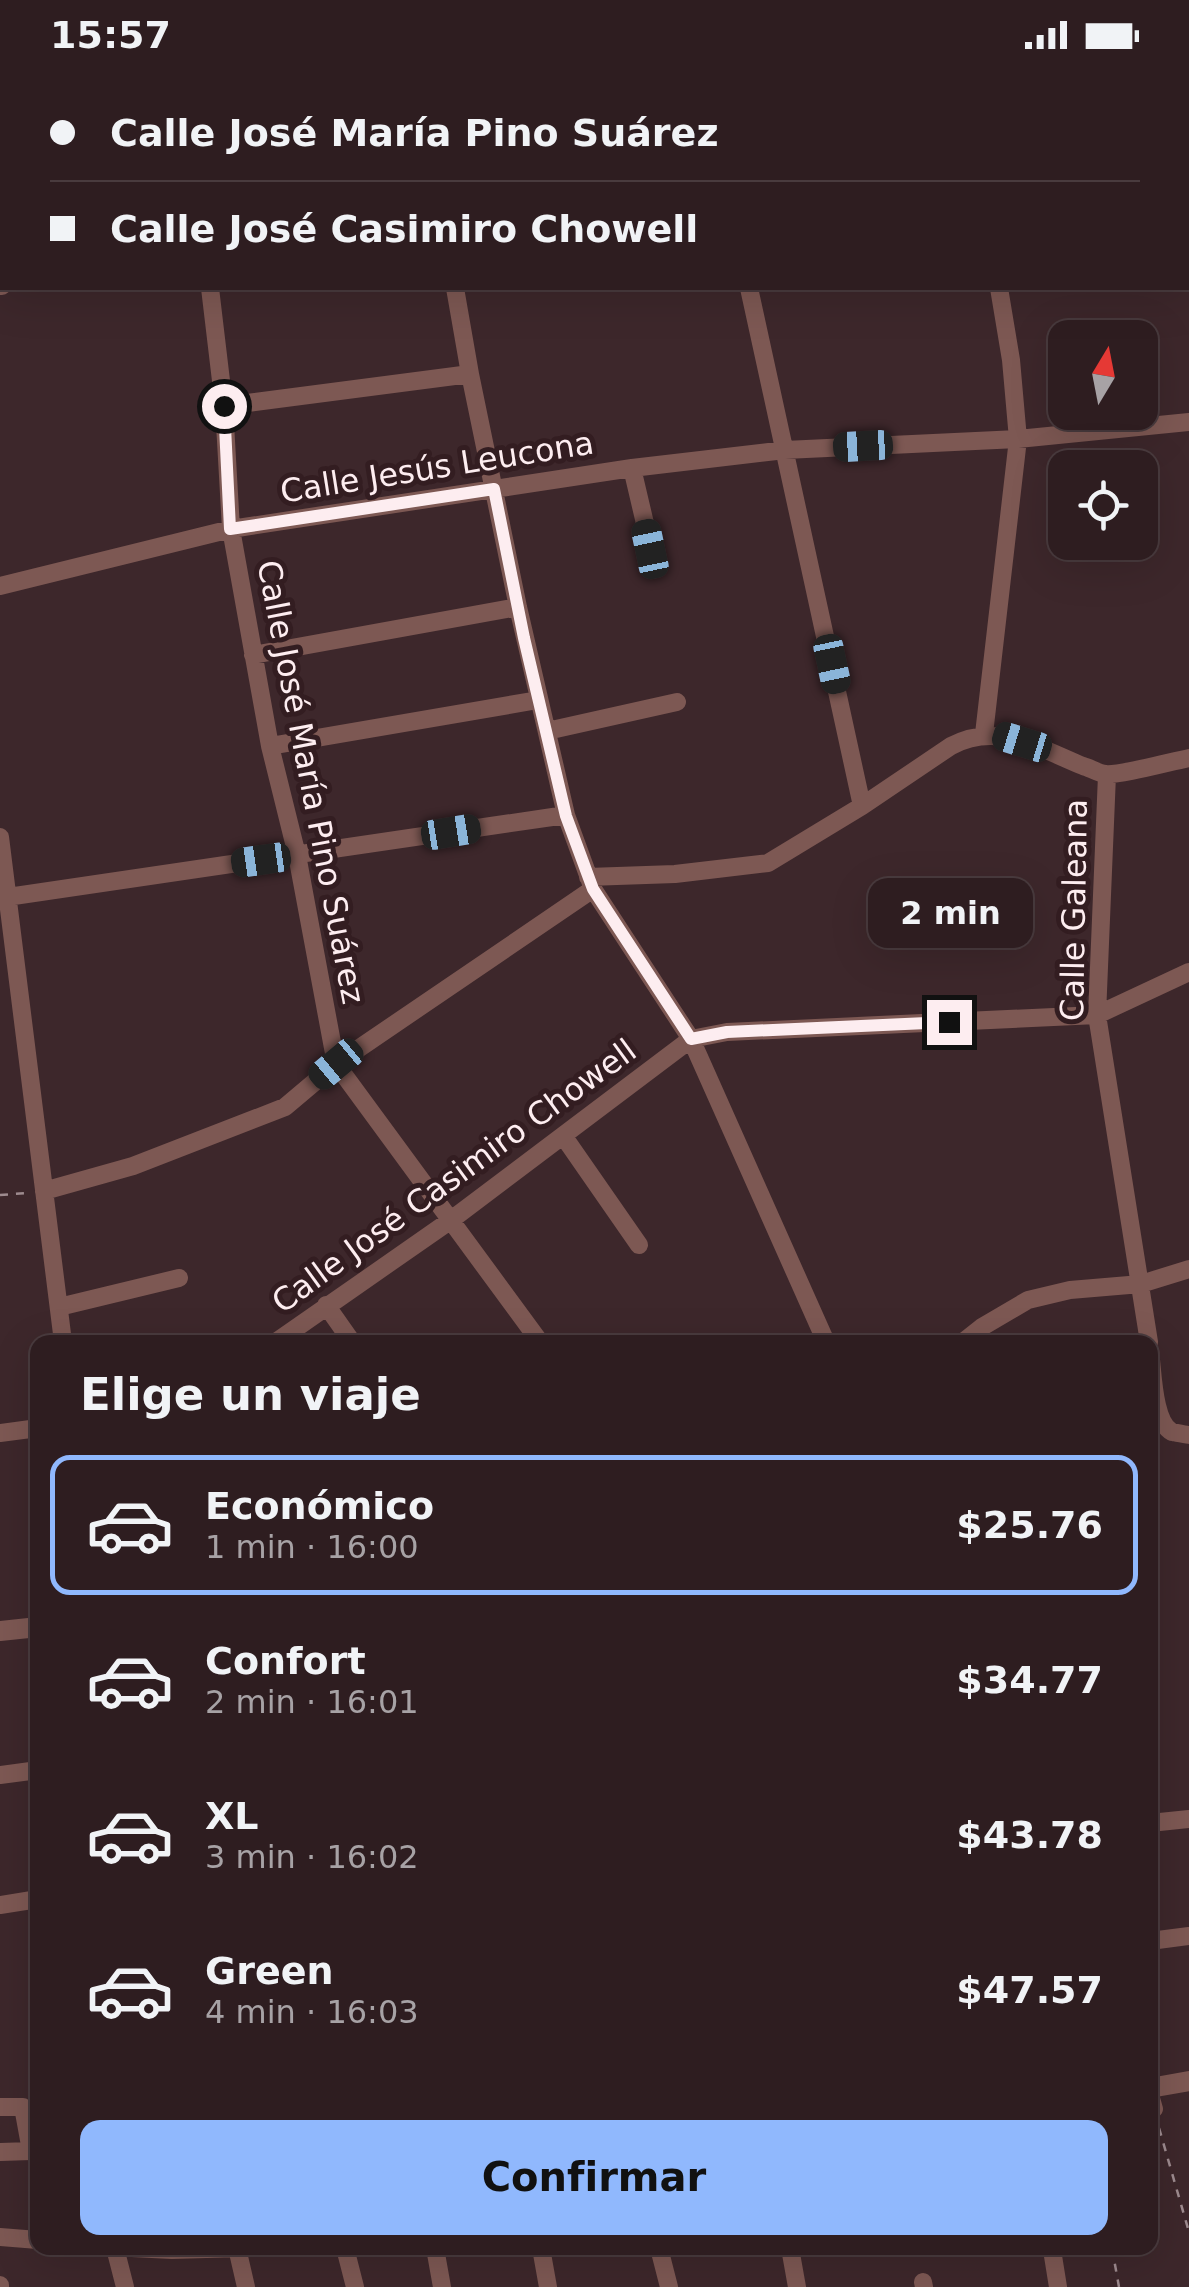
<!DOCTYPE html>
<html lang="es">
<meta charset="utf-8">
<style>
:root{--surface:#2e1d20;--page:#362629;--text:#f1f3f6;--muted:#a7a2a5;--line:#493b3e;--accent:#90b8fd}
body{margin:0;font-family:"DejaVu Sans",sans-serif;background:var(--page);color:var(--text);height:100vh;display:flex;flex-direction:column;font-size:38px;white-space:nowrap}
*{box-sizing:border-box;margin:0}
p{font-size:32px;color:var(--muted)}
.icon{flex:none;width:55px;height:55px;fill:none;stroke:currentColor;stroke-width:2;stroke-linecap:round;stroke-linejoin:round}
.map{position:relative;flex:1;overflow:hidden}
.details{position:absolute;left:30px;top:1265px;width:1128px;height:920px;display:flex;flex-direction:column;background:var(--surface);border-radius:20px;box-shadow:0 10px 40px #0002,0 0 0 2px var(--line)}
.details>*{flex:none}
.hud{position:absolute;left:0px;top:0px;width:1190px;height:220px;box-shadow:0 10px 40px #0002,0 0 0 2px var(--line);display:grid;align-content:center;height:220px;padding:0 50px;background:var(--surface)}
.needle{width:65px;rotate:10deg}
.tools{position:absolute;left:1048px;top:250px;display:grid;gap:20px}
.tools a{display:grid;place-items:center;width:110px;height:110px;border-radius:20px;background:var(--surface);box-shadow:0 10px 40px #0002,0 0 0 2px var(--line);font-size:50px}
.end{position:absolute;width:45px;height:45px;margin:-22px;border:12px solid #fdedf0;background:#111;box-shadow:0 0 0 5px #111}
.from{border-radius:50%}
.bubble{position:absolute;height:70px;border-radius:20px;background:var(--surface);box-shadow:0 10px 40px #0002,0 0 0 2px var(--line);font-size:32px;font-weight:600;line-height:70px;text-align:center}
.car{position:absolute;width:30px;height:60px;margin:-30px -15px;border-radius:12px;box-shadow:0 0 8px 2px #0007;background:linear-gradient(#222 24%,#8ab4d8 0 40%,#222 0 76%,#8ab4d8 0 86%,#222 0)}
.hud b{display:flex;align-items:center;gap:35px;height:95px;font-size:38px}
.hud b+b{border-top:2px solid var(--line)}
.hud i{width:25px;height:25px;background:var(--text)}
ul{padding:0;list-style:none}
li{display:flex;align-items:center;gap:30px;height:140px;margin:0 20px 15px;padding:0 30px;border:5px solid transparent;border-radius:20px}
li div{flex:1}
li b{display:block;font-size:38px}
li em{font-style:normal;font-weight:600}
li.on{border-color:var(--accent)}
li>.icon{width:90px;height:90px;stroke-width:1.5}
h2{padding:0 50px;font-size:45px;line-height:120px}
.button{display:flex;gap:20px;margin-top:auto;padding:20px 50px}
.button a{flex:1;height:115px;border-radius:20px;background:var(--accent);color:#111;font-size:40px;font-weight:600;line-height:115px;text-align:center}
.status{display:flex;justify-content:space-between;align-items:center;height:70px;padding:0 50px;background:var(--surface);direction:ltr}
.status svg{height:28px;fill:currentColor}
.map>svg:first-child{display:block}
.green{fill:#64351b}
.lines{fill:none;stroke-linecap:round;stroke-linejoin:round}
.path{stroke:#9e8b8f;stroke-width:2.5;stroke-dasharray:8 8;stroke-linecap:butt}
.minor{stroke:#7d5853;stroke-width:18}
.tertiary{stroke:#7d5853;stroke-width:20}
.route{stroke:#fdedf0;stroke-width:12}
.labels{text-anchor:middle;stroke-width:10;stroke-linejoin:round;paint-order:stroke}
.street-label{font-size:32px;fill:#fdedf0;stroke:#331d21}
</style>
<div class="status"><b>15:57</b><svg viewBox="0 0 49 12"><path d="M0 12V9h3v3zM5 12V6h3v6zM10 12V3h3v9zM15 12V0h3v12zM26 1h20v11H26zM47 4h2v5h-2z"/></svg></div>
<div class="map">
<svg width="1189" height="2217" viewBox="0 0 1189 2217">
<rect width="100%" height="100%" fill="#3d272b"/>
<path class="green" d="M 727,0 L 1189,0 L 1189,89 L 1188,2 L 739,2 Z"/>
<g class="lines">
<path class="path" d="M 0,1125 L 28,1123
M 1159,2058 L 1189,2162
M 1112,2178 L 1119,2217"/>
<path class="minor" d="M 179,0 L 179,2
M 418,0 L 419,2
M 678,0 L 690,2
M 1188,96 L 1189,96
M 0,216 L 2,216
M 210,218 L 224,336 L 231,459 L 270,676 L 297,785 L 336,994 L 540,1272
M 455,218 L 470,304 L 518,537 L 566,745 L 593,819 L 691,969 L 826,1272
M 749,218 L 862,736
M 224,336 L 470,304
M 632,398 L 651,479
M 0,516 L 231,459 L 632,398 L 785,380 L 1018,369 L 1189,352
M 253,585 L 518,537
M 547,661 L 677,632
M 984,664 L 1018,369 L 1011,290 L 999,218
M 270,676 L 538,630
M 1107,705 L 1097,945 L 1149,1272
M 0,767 L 63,1272
M 588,807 L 675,804 L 768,793 L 862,736 L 951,676 C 997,651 1039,678 1083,696 C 1090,698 1098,703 1105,704 C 1118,706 1173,691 1189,688
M 0,828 L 566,745
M 564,1067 L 639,1175
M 44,1121 L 133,1096 L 285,1037 L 336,994 L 593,819
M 326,1235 L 352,1272
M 59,1237 L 179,1208
M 276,1272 L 451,1150 L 691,969 L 727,962 L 1097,945 L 1189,902
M 963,1272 L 982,1257 L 1028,1230 L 1070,1220 L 1141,1214 L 1189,1199
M 1150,1281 C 1153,1301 1153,1352 1172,1362 C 1173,1362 1188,1365 1189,1365
M 0,1363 L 38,1358
M 0,1705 L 38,1700
M 1150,1753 L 1189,1749
M 0,1835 L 38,1829
M 1150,1871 L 1189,1866
M 1150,2025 L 1154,2039
M 0,2037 L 23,2037 L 31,2081 L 0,2082
M 0,2167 L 38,2170
M 115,2178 L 125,2217
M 132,2178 L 172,2180 L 241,2178
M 237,2178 L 246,2217
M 345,2178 L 355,2217
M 435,2178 L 442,2217
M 541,2178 L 548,2217
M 659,2178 L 669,2217
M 790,2178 L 797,2217
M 1053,2186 L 1058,2217
M 923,2212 L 924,2217
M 0,2215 L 0,2217"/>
<path class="tertiary" d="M 0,1561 L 38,1557
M 1150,2018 L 1189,2011"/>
</g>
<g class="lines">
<path class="route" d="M 224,336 L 230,459 L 494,419 L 524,568 L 566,746 L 593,819 L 691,969 L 727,962 L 949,952"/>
</g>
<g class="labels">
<g class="street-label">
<text transform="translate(437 397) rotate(-9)" y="11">Calle Jesús Leucona</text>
<text transform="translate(311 712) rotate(79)" y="11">Calle José María Pino Suárez</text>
<text transform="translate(1074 840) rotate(-89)" y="11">Calle Galeana</text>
<text transform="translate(454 1106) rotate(-36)" y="11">Calle José Casimiro Chowell</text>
</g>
</g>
</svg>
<div class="tools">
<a><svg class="needle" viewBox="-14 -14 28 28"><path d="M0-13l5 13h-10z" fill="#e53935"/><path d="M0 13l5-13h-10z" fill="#a7a2a5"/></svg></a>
<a><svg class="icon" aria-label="locate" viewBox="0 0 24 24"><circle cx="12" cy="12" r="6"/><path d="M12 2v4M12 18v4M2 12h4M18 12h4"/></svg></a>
</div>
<i class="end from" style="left:224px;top:336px"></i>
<i class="end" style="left:949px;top:952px"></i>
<div class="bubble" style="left:868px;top:808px;width:165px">2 min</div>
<i class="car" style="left:863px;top:376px;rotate:267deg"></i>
<i class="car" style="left:650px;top:479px;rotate:348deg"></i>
<i class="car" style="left:832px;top:594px;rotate:168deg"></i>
<i class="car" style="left:1022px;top:672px;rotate:287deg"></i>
<i class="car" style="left:451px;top:762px;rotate:81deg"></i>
<i class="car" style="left:261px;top:790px;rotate:262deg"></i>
<i class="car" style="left:336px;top:994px;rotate:230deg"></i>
<div class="hud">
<b><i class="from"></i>Calle José María Pino Suárez</b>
<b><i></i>Calle José Casimiro Chowell</b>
</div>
<section class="details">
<h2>Elige un viaje</h2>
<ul>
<li class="on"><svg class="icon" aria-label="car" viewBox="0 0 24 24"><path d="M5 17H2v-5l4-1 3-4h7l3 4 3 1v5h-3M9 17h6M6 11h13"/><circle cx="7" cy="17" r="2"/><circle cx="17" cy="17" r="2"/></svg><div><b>Económico</b><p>1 min · 16:00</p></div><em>$25.76</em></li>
<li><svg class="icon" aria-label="car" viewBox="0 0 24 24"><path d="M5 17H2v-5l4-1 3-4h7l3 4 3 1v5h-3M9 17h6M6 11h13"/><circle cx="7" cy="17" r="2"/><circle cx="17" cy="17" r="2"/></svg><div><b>Confort</b><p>2 min · 16:01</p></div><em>$34.77</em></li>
<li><svg class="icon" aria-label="car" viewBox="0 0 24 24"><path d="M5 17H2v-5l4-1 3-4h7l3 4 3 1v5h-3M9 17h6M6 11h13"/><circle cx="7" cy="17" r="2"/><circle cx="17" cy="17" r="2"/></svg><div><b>XL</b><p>3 min · 16:02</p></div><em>$43.78</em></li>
<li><svg class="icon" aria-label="car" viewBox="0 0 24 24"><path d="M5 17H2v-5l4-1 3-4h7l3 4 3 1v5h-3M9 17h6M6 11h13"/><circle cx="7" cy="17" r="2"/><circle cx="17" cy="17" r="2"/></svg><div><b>Green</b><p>4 min · 16:03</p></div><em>$47.57</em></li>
</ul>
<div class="button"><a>Confirmar</a></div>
</section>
</div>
